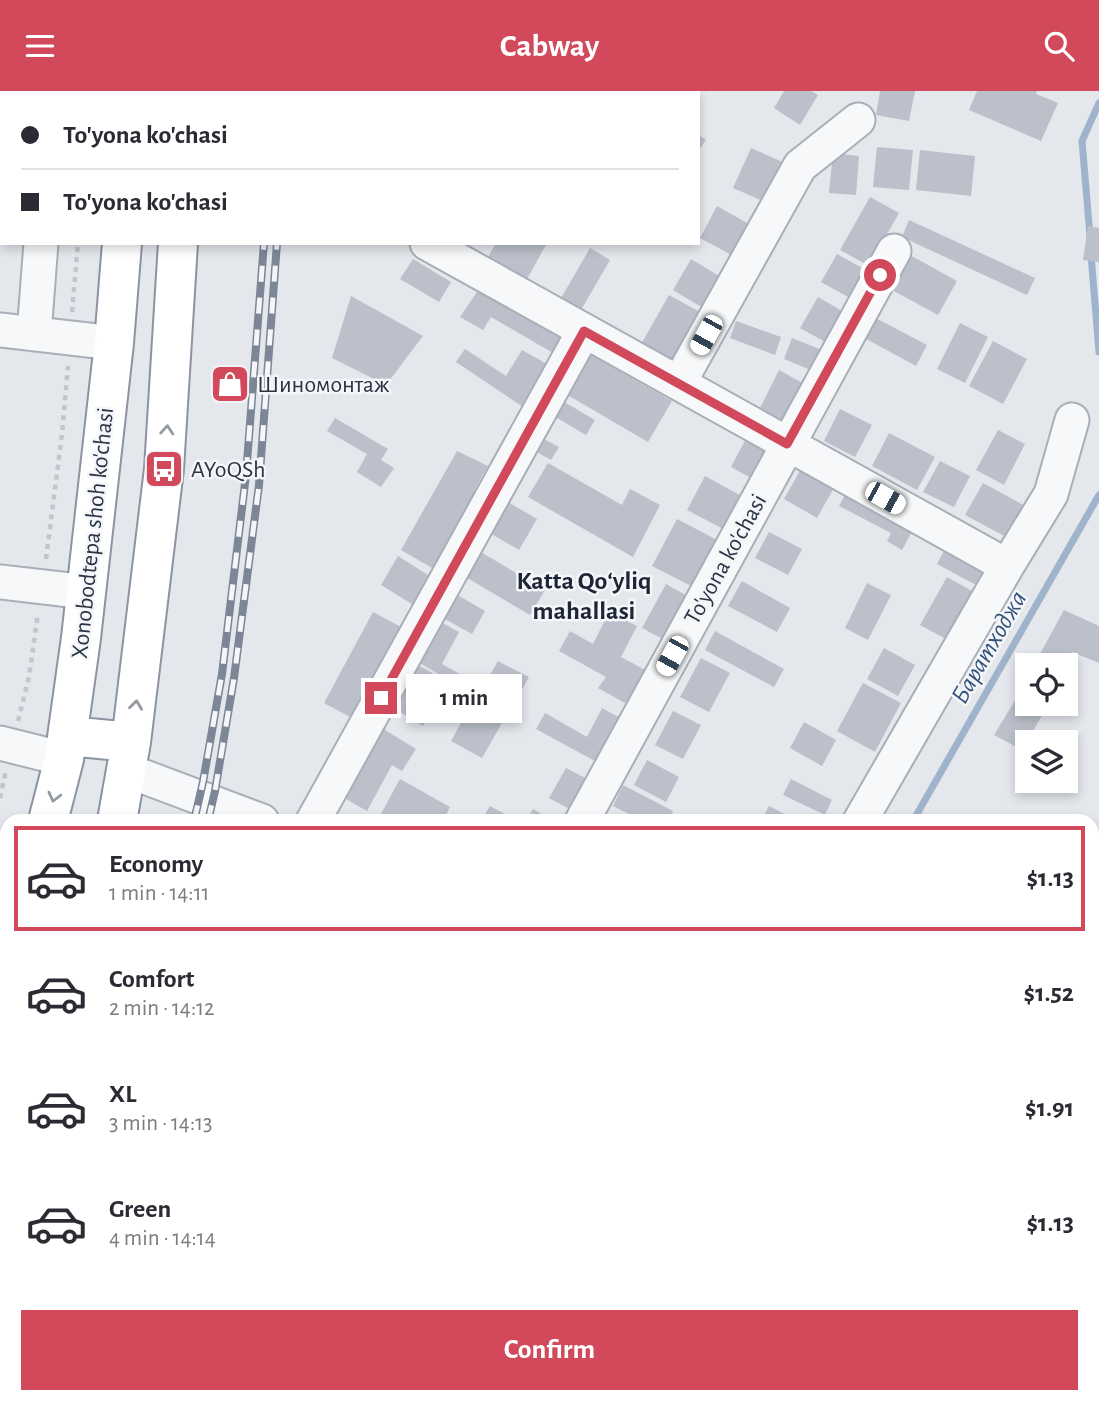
<!DOCTYPE html>
<meta charset="utf-8">
<style>
:root{--surface:#fff;--page:#f7f7f7;--text:#2b2b33;--muted:#7c7c81;--line:#e1e1e2;--accent:#d1495b}
body{margin:0;font-family:"Alegreya Sans",sans-serif;background:var(--page);color:var(--text);height:100vh;display:flex;flex-direction:column;font-size:26px;white-space:nowrap}
*{box-sizing:border-box;margin:0}
p{font-size:23px;color:var(--muted)}
.icon{flex:none;width:38px;height:38px;fill:none;stroke:currentColor;stroke-width:2;stroke-linecap:round;stroke-linejoin:round}
.map{position:relative;flex:1;overflow:hidden}
.sheet{position:absolute;left:0px;top:723px;width:1099px;height:590px;display:flex;flex-direction:column;background:var(--surface);border-radius:21px 21px 0 0;box-shadow:0 4px 10px #0003}
.sheet>*{flex:none}
.hud{position:absolute;left:0px;top:0px;width:700px;height:154px;box-shadow:0 4px 10px #0003;display:grid;align-content:center;height:154px;padding:0 21px;background:var(--surface)}
.fabs{position:absolute;left:1015px;top:562px;display:grid;gap:14px}
.fabs a{display:grid;place-items:center;width:63px;height:63px;border-radius:0px;background:var(--surface);box-shadow:0 4px 10px #0003;font-size:35px}
.end{position:absolute;width:32px;height:32px;margin:-16px;border:9px solid #d1495b;background:#fff;box-shadow:0 0 0 4px #fff}
.from{border-radius:50%}
.bubble{position:absolute;height:49px;border-radius:0px;background:var(--surface);box-shadow:0 4px 10px #0003;font-size:23px;font-weight:700;line-height:49px;text-align:center}
.car{position:absolute;width:21px;height:42px;margin:-21px -10px;border-radius:9px;box-shadow:0 0 5px 2px #0007;background:linear-gradient(#fff 24%,#345 0 40%,#fff 0 76%,#345 0 86%,#fff 0)}
.hud b{display:flex;align-items:center;gap:24px;height:66px;font-size:26px}
.hud b+b{border-top:2px solid var(--line)}
.hud i{width:18px;height:18px;background:var(--text)}
ul{padding:12px 0 0;list-style:none}
li{display:flex;align-items:center;gap:21px;height:105px;margin:0 14px 10px;padding:0 7px;border:4px solid transparent;border-radius:0px}
li div{flex:1}
li b{display:block;font-size:26px}
li em{font-style:normal;font-weight:700}
li.active{border-color:var(--accent)}
li>.icon{width:63px;height:63px;stroke-width:1.5}
.button{display:flex;gap:14px;margin-top:auto;padding:14px 21px}
.button a{flex:1;height:80px;border-radius:0px;background:var(--accent);color:#fff;font-size:28px;font-weight:700;line-height:80px;text-align:center}
header{display:flex;justify-content:space-between;align-items:center;height:91px;padding:0 21px;background:var(--accent);color:#fff;font-size:32px;font-weight:700}
.map>svg:first-child{display:block}
.built{fill:#d2d6de}
.lines{fill:none;stroke-linecap:round;stroke-linejoin:round}
.stream{stroke:#9fb4cc;stroke-width:7}
.building{fill:#bbc0ca}
.minor-casing{stroke:#a9aeb7;stroke-width:37}
.highway-casing{stroke:#8b94a3;stroke-width:42}
.path{stroke:#c2c5cb;stroke-width:4.5;stroke-dasharray:5 5;stroke-linecap:butt}
.minor{stroke:#f7f8fa;stroke-width:33}
.highway{stroke:#fff;stroke-width:38}
.rail-casing{stroke:#7d8696;stroke-width:8}
.rail{stroke:#f4f6f9;stroke-width:5;stroke-dasharray:16;stroke-linecap:butt}
.oneway{stroke:#959aa2}
.route{stroke:#d1495b;stroke-width:9}
.labels{text-anchor:middle;stroke-width:5;stroke-linejoin:round;paint-order:stroke}
.poi-label{font-size:24px;fill:#2b3445;stroke:#f4f6f9;text-anchor:start}
.street-label{font-size:24px;fill:#2b3445;stroke:#f4f6f9}
.neighbourhood-label{font-size:26px;font-weight:bold;fill:#1d2536;stroke:#f4f6f9}
.water-label{font-size:26px;font-style:italic;fill:#34527a;stroke:#f4f6f9}
</style>
<header><svg class="icon" aria-label="menu" viewBox="0 0 24 24"><path d="M4 6h16M4 12h16M4 18h16"/></svg>Cabway<svg class="icon" aria-label="search" viewBox="0 0 24 24"><circle cx="10" cy="10" r="6"/><path d="M15 15l6 6"/></svg></header>
<div class="map">
<svg width="1099" height="1311" viewBox="0 0 1099 1311">
<rect width="100%" height="100%" fill="#e4e7ec"/>
<path class="built" d="M 468,1306 L 679,1306 L 677,1311 L 468,1311 Z"/>
<g class="lines">
<path class="stream" d="M 1090,145 L 1082,50 L 1099,12
M 1091,164 L 1099,261
M 913,730 L 1099,404
M 690,1311 L 692,1306"/>
</g>
<path class="building" d="M 784,0 L 811,0 L 818,4 L 800,34 L 774,17 Z
M 880,0 L 915,0 L 909,30 L 876,24 Z
M 977,0 L 1037,0 L 1036,3 L 1058,12 L 1041,50 L 969,19 Z
M 698,43 L 706,49 L 698,60 Z
M 877,56 L 913,59 L 909,99 L 873,96 Z
M 751,57 L 787,73 L 770,113 L 733,97 Z
M 920,59 L 975,65 L 971,105 L 916,99 Z
M 833,62 L 859,65 L 856,104 L 829,102 Z
M 870,106 L 899,122 L 869,175 L 840,159 Z
M 717,115 L 754,136 L 737,167 L 700,147 Z
M 909,129 L 1035,187 L 1027,204 L 902,146 Z
M 1088,135 L 1099,137 L 1099,171 L 1083,169 Z
M 496,152 L 547,152 L 527,188 L 488,166 Z
M 590,157 L 610,169 L 577,226 L 557,214 Z
M 837,163 L 866,179 L 850,207 L 821,191 Z
M 910,164 L 957,190 L 938,224 L 892,199 Z
M 413,168 L 451,191 L 439,211 L 400,188 Z
M 691,168 L 721,186 L 703,217 L 673,199 Z
M 479,198 L 563,244 L 553,262 L 491,226 L 483,239 L 460,226 Z
M 669,204 L 700,221 L 671,273 L 640,255 Z
M 351,205 L 423,245 L 386,294 L 332,267 Z
M 818,206 L 844,221 L 827,252 L 800,237 Z
M 870,224 L 927,254 L 916,275 L 859,244 Z
M 736,230 L 781,246 L 775,264 L 730,247 Z
M 960,232 L 988,246 L 965,292 L 937,278 Z
M 792,247 L 822,259 L 813,280 L 784,268 Z
M 993,250 L 1027,268 L 1003,313 L 969,295 Z
M 465,258 L 506,285 L 522,259 L 547,273 L 523,316 L 456,271 Z
M 588,262 L 672,310 L 648,351 L 564,302 Z
M 779,279 L 806,294 L 786,331 L 760,317 Z
M 559,308 L 595,329 L 586,344 L 550,323 Z
M 840,318 L 872,334 L 855,366 L 824,350 Z
M 335,327 L 388,358 L 381,369 L 394,377 L 381,396 L 357,381 L 367,363 L 327,340 Z
M 998,339 L 1025,353 L 1004,394 L 976,379 Z
M 889,342 L 935,366 L 917,399 L 872,375 Z
M 748,344 L 768,355 L 751,387 L 731,376 Z
M 538,345 L 559,356 L 551,369 L 531,358 Z
M 457,360 L 488,375 L 474,400 L 483,405 L 439,481 L 401,459 Z
M 940,370 L 970,385 L 954,416 L 923,401 Z
M 548,372 L 622,414 L 630,398 L 660,414 L 633,466 L 528,406 Z
M 802,376 L 835,395 L 817,427 L 784,408 Z
M 705,385 L 747,408 L 729,441 L 687,419 Z
M 983,392 L 1027,416 L 1010,448 L 965,424 Z
M 847,400 L 915,435 L 902,459 L 887,450 L 891,442 L 839,415 Z
M 508,411 L 537,428 L 519,459 L 490,442 Z
M 677,428 L 723,452 L 699,499 L 652,475 Z
M 769,441 L 802,458 L 788,484 L 755,467 Z
M 948,452 L 988,473 L 976,494 L 937,473 Z
M 479,460 L 545,499 L 530,524 L 464,485 Z
M 398,465 L 433,487 L 415,515 L 381,494 Z
M 947,486 L 972,500 L 946,548 L 920,534 Z
M 742,490 L 790,517 L 777,541 L 728,515 Z
M 867,492 L 891,504 L 868,549 L 845,537 Z
M 666,493 L 693,508 L 670,552 L 642,537 Z
M 454,502 L 485,520 L 472,543 L 441,526 Z
M 1064,519 L 1099,535 L 1099,572 L 1072,561 L 1066,574 L 1034,574 Z
M 373,521 L 401,536 L 352,627 L 324,612 Z
M 609,521 L 637,535 L 621,566 L 651,582 L 632,616 L 598,597 L 606,586 L 559,560 L 570,540 L 593,553 Z
M 439,530 L 459,541 L 442,573 L 483,596 L 498,570 L 529,586 L 508,623 L 416,570 Z
M 715,540 L 784,578 L 774,596 L 705,559 Z
M 884,557 L 915,574 L 898,605 L 867,588 Z
M 701,567 L 730,582 L 709,621 L 680,606 Z
M 415,572 L 506,625 L 482,667 L 451,650 L 466,623 L 407,588 Z
M 1027,586 L 1027,606 L 1019,601 Z
M 405,592 L 438,611 L 423,635 L 390,615 Z
M 863,592 L 901,612 L 875,661 L 837,640 Z
M 1017,606 L 1044,621 L 1022,659 L 994,644 Z
M 602,617 L 628,631 L 604,675 L 536,638 L 545,622 L 587,646 Z
M 673,620 L 701,634 L 683,668 L 655,654 Z
M 804,631 L 836,649 L 822,675 L 790,657 Z
M 377,634 L 416,658 L 402,680 L 392,674 L 367,720 L 337,703 L 363,658 L 373,663 L 363,657 Z
M 647,669 L 679,686 L 666,711 L 634,694 Z
M 566,677 L 593,691 L 577,722 L 549,707 Z
M 400,688 L 450,716 L 443,730 L 377,730 Z
M 791,688 L 832,709 L 825,724 L 783,704 Z
M 623,694 L 673,720 L 669,730 L 643,730 L 613,715 Z
M 490,715 L 518,730 L 481,730 Z
M 769,715 L 798,730 L 761,730 Z
M 533,718 L 554,730 L 526,730 Z
M 1099,818 L 1099,840 L 1092,829 L 1092,823 Z
M 1092,971 L 1099,973 L 1099,1011 L 1092,1009 Z
M 1092,1022 L 1099,1024 L 1092,1045 Z
M 1092,1121 L 1099,1123 L 1099,1190 L 1092,1188 Z
M 897,1306 L 944,1306 L 961,1310 L 895,1311 Z"/>
<g class="lines">
<g class="minor-casing">
<path id="minor" d="M 319,2 L 319,0
M 0,13 L 2,16
M 427,152 L 1007,475
M 0,239 L 114,252
M 34,243 L 41,152
M 679,292 L 800,75 L 858,29
M 0,491 L 87,501
M 0,652 L 64,668
M 126,679 L 262,730
M 313,730 L 584,240
M 582,730 L 894,160
M 860,730 L 1007,475 L 1051,403 L 1072,329
M 0,788 L 7,789
M 1092,903 L 1099,894
M 1092,1106 L 1099,1108
M 726,1311 L 728,1306
M 1023,1311 L 1024,1306"/>
</g>
<g class="highway-casing">
<path id="highway" d="M 134,2 L 134,0
M 187,2 L 188,0
M 68,645 L 131,651
M 48,730 L 64,668 L 81,547 L 114,252 L 122,152
M 117,730 L 131,651 L 164,378 L 178,152
M 0,902 L 7,879
M 0,1088 L 7,1072"/>
</g>
<path class="path" d="M 90,2 L 90,0
M 72,221 L 78,152
M 46,468 L 62,343 L 68,275
M 18,630 L 29,586 L 38,522
M 0,707 L 6,679"/>
<use href="#minor" class="minor"/>
<use href="#highway" class="highway"/>
<g class="rail-casing">
<path id="rail" d="M 275,2 L 275,0
M 289,2 L 289,0
M 194,730 L 203,691 L 222,583 L 246,384 L 264,152
M 208,730 L 215,700 L 234,587 L 259,394 L 277,152
M 0,1247 L 7,1235
M 0,1276 L 7,1264"/>
</g>
<use href="#rail" class="rail"/>
</g>
<defs><path id="oneway-chevron" d="M-2-3.5L2.5 0L-2 3.5" fill="none" stroke-width="1.6" stroke-linecap="round" stroke-linejoin="round" transform="scale(1.75)"/></defs>
<g class="oneway">
<use href="#oneway-chevron" transform="translate(167 339) rotate(-86)"/>
<use href="#oneway-chevron" transform="translate(136 614) rotate(-83)"/>
<use href="#oneway-chevron" transform="translate(54 706) rotate(104)"/>
</g>
<g class="lines">
<path class="route" d="M 381,607 L 584,240 L 787,353 L 880,184"/>
</g>
<defs>
<g id="shop-square" transform="scale(2.0125)"><rect x="-9" y="-9" width="18" height="18" rx="4" fill="#d1495b" stroke="#f4f6f9"/><path d="M-5-2.5h2.3a2.7 3.5 0 0 1 5.4 0H5L5.5 6h-11ZM-1.5-2.5h3a1.5 2.3 0 0 0-3 0Z" fill="#fff"/></g>
<g id="bus-square" transform="scale(2.0125)"><rect x="-9" y="-9" width="18" height="18" rx="4" fill="#d1495b" stroke="#f4f6f9"/><path d="M-5-6H5V4H4V6H2V4H-2V6H-4V4H-5ZM-3.5-4V0h7V-4ZM-3.5 1.2v1.5H-2V1.2ZM2 1.2v1.5H3.5V1.2Z" fill="#fff"/></g>
</defs>
<g fill-rule="evenodd">
<use href="#shop-square" x="230" y="293"/>
<use href="#bus-square" x="164" y="378"/>
</g>
<g class="labels">
<g class="poi-label">
<text x="257" y="301">Шиномонтаж</text>
<text x="191" y="386">AYoQSh</text>
</g>
<g class="street-label">
<text transform="translate(92 442) rotate(-84)" y="8">Xonobodtepa shoh ko'chasi</text>
<text transform="translate(725 468) rotate(-61)" y="8">To'yona ko'chasi</text>
</g>
<g class="neighbourhood-label">
<text x="584" y="498">Katta Qoʻyliq<tspan x="584" dy="30">mahallasi</tspan></text>
</g>
<g class="water-label">
<text transform="translate(988 556) rotate(-60)" y="9">Баратходжа</text>
</g>
</g>
</svg>
<div class="fabs">
<a><svg class="icon" aria-label="locate" viewBox="0 0 24 24"><circle cx="12" cy="12" r="6"/><path d="M12 2v4M12 18v4M2 12h4M18 12h4"/></svg></a>
<a><svg class="icon" aria-label="layers" viewBox="0 0 24 24"><path d="M12 4l9 5-9 5-9-5zM3 14l9 5 9-5"/></svg></a>
</div>
<i class="end from" style="left:880px;top:184px"></i>
<i class="end" style="left:381px;top:607px"></i>
<div class="bubble" style="left:406px;top:583px;width:116px">1 min</div>
<i class="car" style="left:706px;top:244px;rotate:209deg"></i>
<i class="car" style="left:885px;top:407px;rotate:119deg"></i>
<i class="car" style="left:672px;top:565px;rotate:209deg"></i>
<div class="hud">
<b><i class="from"></i>To'yona ko'chasi</b>
<b><i></i>To'yona ko'chasi</b>
</div>
<section class="sheet">
<ul>
<li class="active"><svg class="icon" aria-label="car" viewBox="0 0 24 24"><path d="M5 17H2v-5l4-1 3-4h7l3 4 3 1v5h-3M9 17h6M6 11h13"/><circle cx="7" cy="17" r="2"/><circle cx="17" cy="17" r="2"/></svg><div><b>Economy</b><p>1 min · 14:11</p></div><em>$1.13</em></li>
<li><svg class="icon" aria-label="car" viewBox="0 0 24 24"><path d="M5 17H2v-5l4-1 3-4h7l3 4 3 1v5h-3M9 17h6M6 11h13"/><circle cx="7" cy="17" r="2"/><circle cx="17" cy="17" r="2"/></svg><div><b>Comfort</b><p>2 min · 14:12</p></div><em>$1.52</em></li>
<li><svg class="icon" aria-label="car" viewBox="0 0 24 24"><path d="M5 17H2v-5l4-1 3-4h7l3 4 3 1v5h-3M9 17h6M6 11h13"/><circle cx="7" cy="17" r="2"/><circle cx="17" cy="17" r="2"/></svg><div><b>XL</b><p>3 min · 14:13</p></div><em>$1.91</em></li>
<li><svg class="icon" aria-label="car" viewBox="0 0 24 24"><path d="M5 17H2v-5l4-1 3-4h7l3 4 3 1v5h-3M9 17h6M6 11h13"/><circle cx="7" cy="17" r="2"/><circle cx="17" cy="17" r="2"/></svg><div><b>Green</b><p>4 min · 14:14</p></div><em>$1.13</em></li>
</ul>
<div class="button"><a>Confirm</a></div>
</section>
</div>
